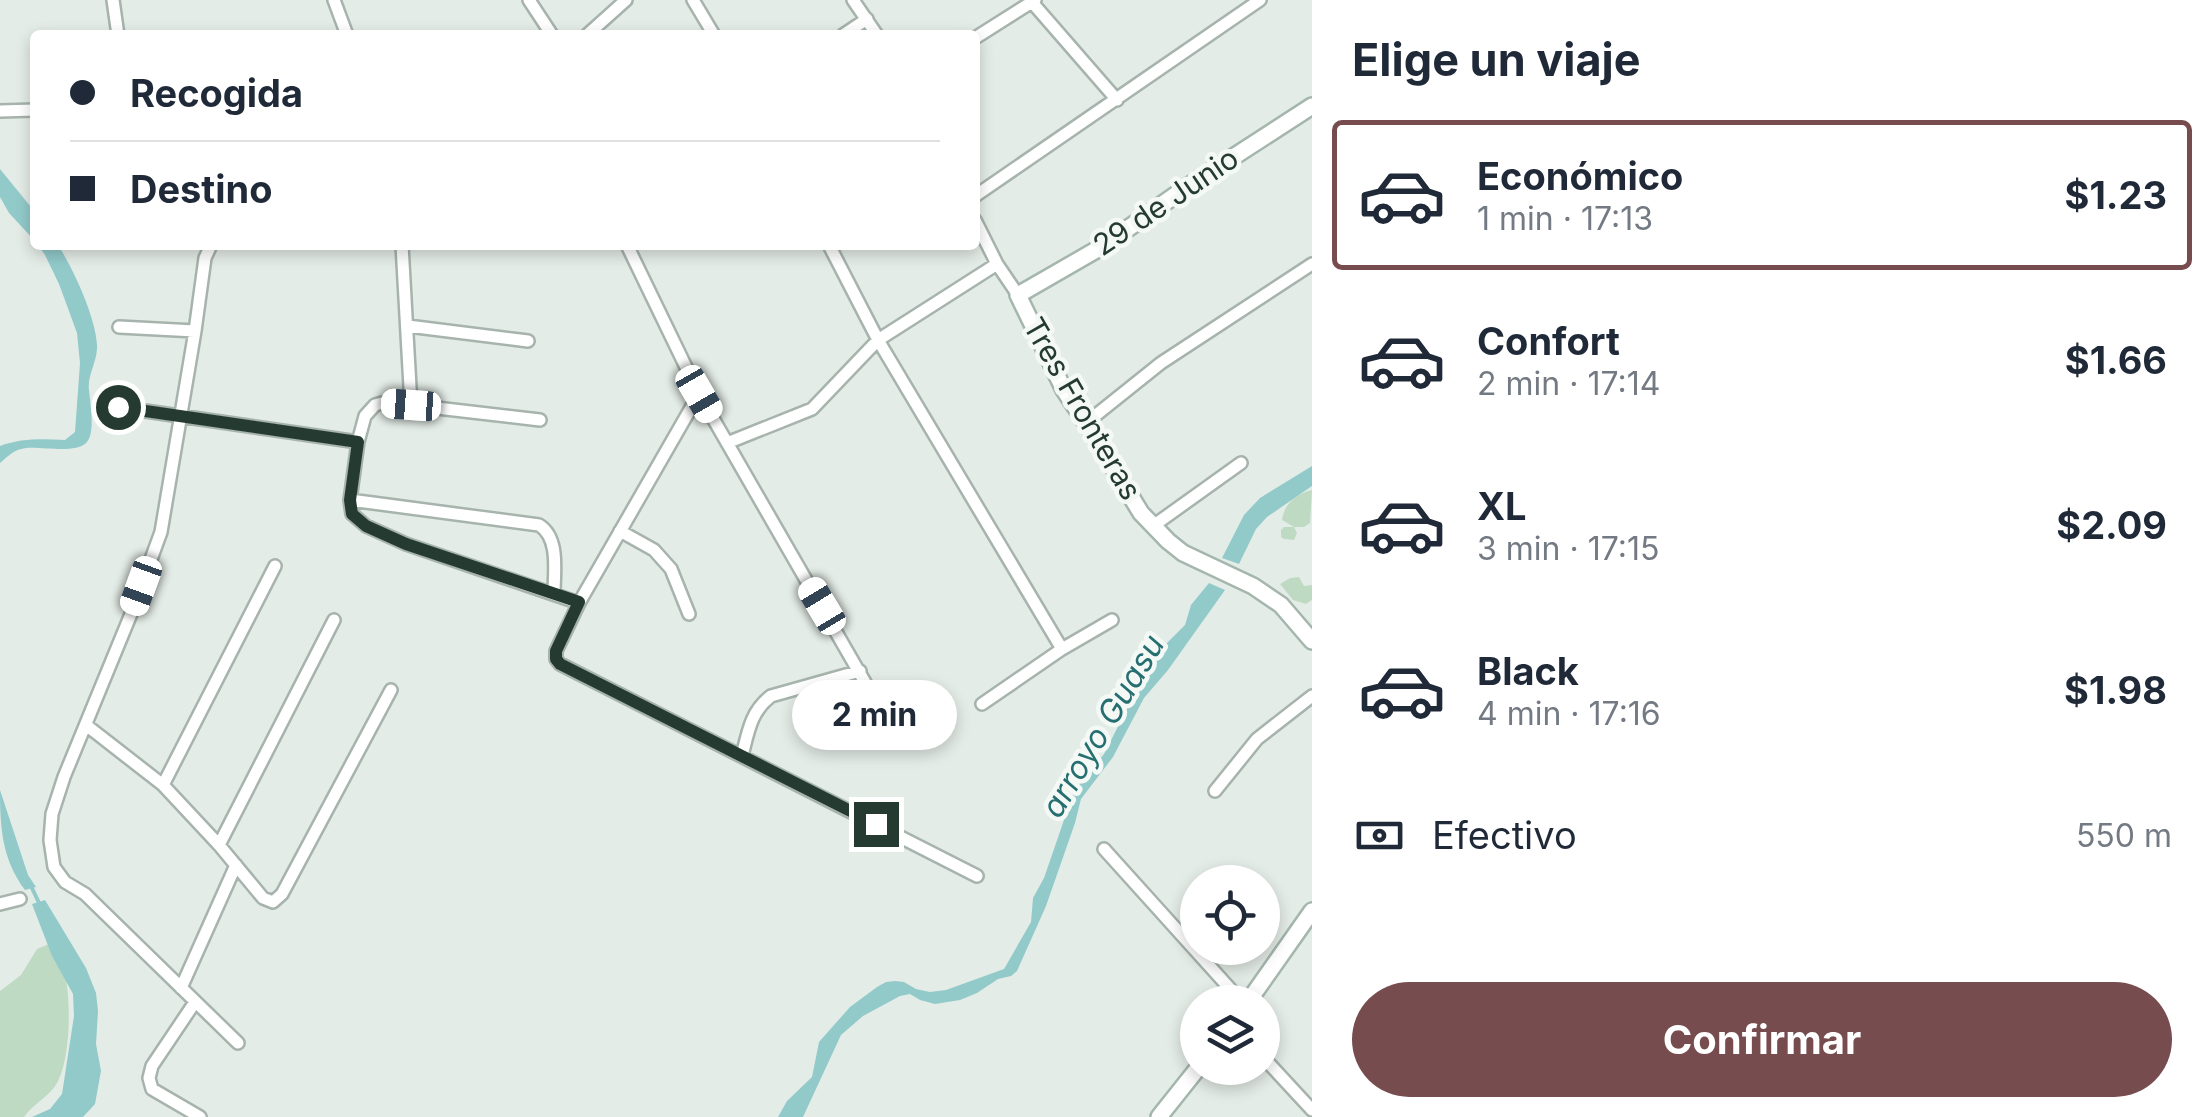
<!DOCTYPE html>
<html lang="es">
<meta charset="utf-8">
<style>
:root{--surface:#fff;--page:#f2f2f3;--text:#1f2937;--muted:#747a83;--line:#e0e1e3;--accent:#774c4f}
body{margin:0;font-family:Inter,sans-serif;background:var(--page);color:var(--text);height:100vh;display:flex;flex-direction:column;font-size:38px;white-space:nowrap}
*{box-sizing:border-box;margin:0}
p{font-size:32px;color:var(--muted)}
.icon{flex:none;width:55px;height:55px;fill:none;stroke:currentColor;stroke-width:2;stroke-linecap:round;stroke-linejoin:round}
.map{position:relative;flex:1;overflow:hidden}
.details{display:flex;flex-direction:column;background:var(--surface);width:900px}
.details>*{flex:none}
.banner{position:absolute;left:30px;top:30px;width:950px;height:220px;border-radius:10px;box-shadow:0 5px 15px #0003;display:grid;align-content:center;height:220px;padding:0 40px;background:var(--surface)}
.buttons{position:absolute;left:1180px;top:865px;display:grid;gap:20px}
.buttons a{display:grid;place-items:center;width:100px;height:100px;border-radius:50%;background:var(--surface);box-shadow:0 5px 15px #0003;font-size:50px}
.end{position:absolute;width:45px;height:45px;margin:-22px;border:12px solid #253b32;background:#fff;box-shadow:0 0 0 5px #fff}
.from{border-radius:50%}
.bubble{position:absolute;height:70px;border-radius:35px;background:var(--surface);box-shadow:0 5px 15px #0003;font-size:32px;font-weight:700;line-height:70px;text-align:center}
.car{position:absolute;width:30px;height:60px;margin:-30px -15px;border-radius:12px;box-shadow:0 0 8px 2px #0007;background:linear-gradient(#fff 24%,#345 0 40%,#fff 0 76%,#345 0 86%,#fff 0)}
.banner b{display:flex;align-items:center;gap:35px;height:95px;font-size:38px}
.banner b+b{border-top:2px solid var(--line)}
.banner i{width:25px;height:25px;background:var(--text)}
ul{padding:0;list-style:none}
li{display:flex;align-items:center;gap:30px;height:150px;margin:0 20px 15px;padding:0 20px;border:5px solid transparent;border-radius:10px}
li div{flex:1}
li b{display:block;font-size:38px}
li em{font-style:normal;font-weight:700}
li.on{border-color:var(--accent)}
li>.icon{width:90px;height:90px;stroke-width:1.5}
h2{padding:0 40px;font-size:45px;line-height:120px}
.pay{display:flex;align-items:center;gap:25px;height:110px;padding:0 40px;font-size:38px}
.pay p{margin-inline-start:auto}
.action{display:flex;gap:20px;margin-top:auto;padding:20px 40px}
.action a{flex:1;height:115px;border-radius:60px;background:var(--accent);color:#fff;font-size:40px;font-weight:700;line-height:115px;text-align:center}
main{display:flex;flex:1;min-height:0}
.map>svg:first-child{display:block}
.green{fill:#bfdac3}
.water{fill:#92caca}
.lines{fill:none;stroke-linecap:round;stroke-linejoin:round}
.stream{stroke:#92caca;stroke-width:4}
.street-casing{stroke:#a7b3ad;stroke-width:16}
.secondary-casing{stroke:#a4b6ad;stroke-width:20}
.street{stroke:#fff;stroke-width:11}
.secondary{stroke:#fff;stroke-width:15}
.route{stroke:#253b32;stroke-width:12}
.labels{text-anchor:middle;stroke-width:9;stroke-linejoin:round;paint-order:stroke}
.street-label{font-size:30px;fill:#253b32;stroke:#f4f9f6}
.water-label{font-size:32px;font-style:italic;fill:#266f71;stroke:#f4f9f6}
</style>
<main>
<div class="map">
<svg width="1312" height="1117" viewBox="0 0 1312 1117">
<rect width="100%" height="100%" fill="#e4ece7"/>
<path class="green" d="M 1312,490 L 1310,523 L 1304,527 L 1294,527 L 1297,533 L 1294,540 L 1284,539 L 1281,537 L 1281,530 L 1284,527 L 1294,527 L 1282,520 C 1284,504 1296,494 1312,490 Z
M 1299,577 L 1304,586 L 1312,585 L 1312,600 L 1306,604 L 1293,600 L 1280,584 L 1290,578 Z
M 56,941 C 60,954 64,967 66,980 C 71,1005 70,1061 57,1083 C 49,1097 34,1103 24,1117 L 0,1117 L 0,991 L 21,975 L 37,949 Z"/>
<path class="water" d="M 0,169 L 35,212 L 35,241 L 9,213 L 0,197 Z
M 38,245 L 58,245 C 73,268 96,318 97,345 C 98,361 87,375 89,390 C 90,402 96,434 86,443 C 75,454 41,446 26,448 C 15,449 8,456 0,463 L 0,446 C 22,438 42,439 65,440 L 75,432 L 80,363 L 77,333 L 59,284 L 45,255 Z
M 1312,466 L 1312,486 L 1267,517 L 1256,529 L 1239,564 L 1222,558 L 1244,515 L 1260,498 Z
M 1209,583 L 1225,590 L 1168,670 L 1144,698 L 1113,757 L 1081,799 L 1075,823 L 1046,906 L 1017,971 L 1011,976 L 998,979 L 977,993 L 960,1000 L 935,1004 L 920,1000 L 910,994 L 900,996 L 863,1016 L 841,1035 L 803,1117 L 778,1117 L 787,1101 L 812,1077 L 819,1042 L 850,1007 L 877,987 L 886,982 L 895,981 L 904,982 L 916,989 L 930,992 L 946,990 L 1004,969 L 1031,922 L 1033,898 L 1044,878 L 1074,791 L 1104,754 L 1136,691 L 1164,646 L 1185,625 L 1191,605 Z
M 0,790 L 28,875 L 36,887 L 25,890 C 2,859 0,828 0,790 Z
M 45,900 L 86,968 L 96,993 L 98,1011 L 96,1044 L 101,1071 L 95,1104 L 83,1117 L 32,1117 L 50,1109 L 62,1094 L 74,1016 L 73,994 L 52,956 L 32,904 Z"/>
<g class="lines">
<path class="stream" d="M 31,886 L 40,905"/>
<g class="street-casing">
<path id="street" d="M 113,0 L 118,35
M 334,0 L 347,35
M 529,0 L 552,35
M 693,0 L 714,35
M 853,0 L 877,35
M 1030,0 L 1117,100
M 587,35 L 626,0
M 843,35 L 867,19
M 975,38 L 1035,0
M 0,111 L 35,110
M 975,196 L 1260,0
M 975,220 L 997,264 L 1018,295
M 211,245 L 205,258 L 195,331 L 161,532 L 131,614 L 64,777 L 52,814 L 50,840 L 54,867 L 65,882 L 85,894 L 238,1043
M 402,245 L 411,405
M 627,245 L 699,394 L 579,603 L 556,651 L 556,659 L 560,664 L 977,876
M 829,245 L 878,340 L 1062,649
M 408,326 L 528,341
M 119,327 L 195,331
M 699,394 L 897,738
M 118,407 L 358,442
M 540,420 L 411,405 L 382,403 L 375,405 L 365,416 L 358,442 L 350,500 L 539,525 C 560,538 554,572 554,594
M 1086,423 L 1161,363 L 1312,264
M 727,443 L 812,409 L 878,340 L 997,264
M 350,500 L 352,514 L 366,526 L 406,544 L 579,603
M 1153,526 L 1241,463
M 620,531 L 654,550 L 671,569 L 689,614
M 982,704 L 1062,649 L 1112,620
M 86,725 L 163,785 L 219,845 L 263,898 L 273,902 L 282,894 L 391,690
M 742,756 C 748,732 751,711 771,696 L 860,671
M 163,785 L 275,566
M 1215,791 L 1257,739 L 1312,696
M 219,845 L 334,620
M 1104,849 L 1242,1002
M 0,904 L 20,899
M 181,988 L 236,865
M 195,1002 L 152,1066 L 149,1078 L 152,1089 L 200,1117
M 1262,1056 L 1312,1110"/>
</g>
<g class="secondary-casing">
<path id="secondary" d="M 1312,106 L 1184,189 L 1103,246 L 1018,295 L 1064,390 L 1086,423 L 1141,513 L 1168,541 L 1183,553 L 1253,586 L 1281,605 L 1312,641
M 1248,1002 L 1312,911
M 1159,1117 L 1198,1068"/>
</g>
<use href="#street" class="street"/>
<use href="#secondary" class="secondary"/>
</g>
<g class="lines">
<path class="route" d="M 118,407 L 358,442 L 350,500 L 352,514 L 366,526 L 406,544 L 579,602 L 556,651 L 556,659 L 560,664 L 876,824"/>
</g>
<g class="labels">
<g class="street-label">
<text transform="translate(1166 202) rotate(-34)" y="10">29 de Junio</text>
<text transform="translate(1082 409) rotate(60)" y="10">Tres Fronteras</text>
</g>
<g class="water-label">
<text transform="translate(1103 726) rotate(-59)" y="11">arroyo Guasu</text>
</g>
</g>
</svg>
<div class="buttons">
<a><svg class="icon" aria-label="locate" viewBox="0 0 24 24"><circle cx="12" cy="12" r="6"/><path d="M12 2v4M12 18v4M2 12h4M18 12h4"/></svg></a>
<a><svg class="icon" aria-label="layers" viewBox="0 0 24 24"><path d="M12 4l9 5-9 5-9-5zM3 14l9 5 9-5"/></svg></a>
</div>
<i class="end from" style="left:118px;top:407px"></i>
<i class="end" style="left:876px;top:824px"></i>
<div class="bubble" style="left:792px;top:680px;width:165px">2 min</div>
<i class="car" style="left:699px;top:394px;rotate:150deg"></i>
<i class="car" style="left:411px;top:405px;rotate:274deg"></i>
<i class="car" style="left:141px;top:586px;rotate:200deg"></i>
<i class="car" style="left:822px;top:606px;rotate:329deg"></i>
<div class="banner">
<b><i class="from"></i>Recogida</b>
<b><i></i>Destino</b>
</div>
</div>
<section class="details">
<h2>Elige un viaje</h2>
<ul>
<li class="on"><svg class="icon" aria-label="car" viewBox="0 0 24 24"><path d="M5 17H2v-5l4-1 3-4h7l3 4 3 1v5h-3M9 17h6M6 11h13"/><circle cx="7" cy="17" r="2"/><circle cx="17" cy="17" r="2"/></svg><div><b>Económico</b><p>1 min · 17:13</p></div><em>$1.23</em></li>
<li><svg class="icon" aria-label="car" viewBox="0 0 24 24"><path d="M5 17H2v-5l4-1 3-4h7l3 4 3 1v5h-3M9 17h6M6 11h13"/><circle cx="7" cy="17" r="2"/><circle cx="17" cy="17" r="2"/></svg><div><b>Confort</b><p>2 min · 17:14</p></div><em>$1.66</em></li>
<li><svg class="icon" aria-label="car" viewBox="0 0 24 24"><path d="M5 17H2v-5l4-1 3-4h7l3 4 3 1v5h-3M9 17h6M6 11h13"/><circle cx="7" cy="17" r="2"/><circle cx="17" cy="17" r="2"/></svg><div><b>XL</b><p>3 min · 17:15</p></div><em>$2.09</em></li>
<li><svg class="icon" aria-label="car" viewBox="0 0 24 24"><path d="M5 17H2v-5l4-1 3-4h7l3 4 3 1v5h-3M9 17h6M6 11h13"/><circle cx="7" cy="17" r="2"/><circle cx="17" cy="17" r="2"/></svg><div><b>Black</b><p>4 min · 17:16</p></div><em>$1.98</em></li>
</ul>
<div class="pay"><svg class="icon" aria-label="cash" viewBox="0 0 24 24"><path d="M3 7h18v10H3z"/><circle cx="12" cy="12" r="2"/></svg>Efectivo<p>550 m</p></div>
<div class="action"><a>Confirmar</a></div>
</section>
</main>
